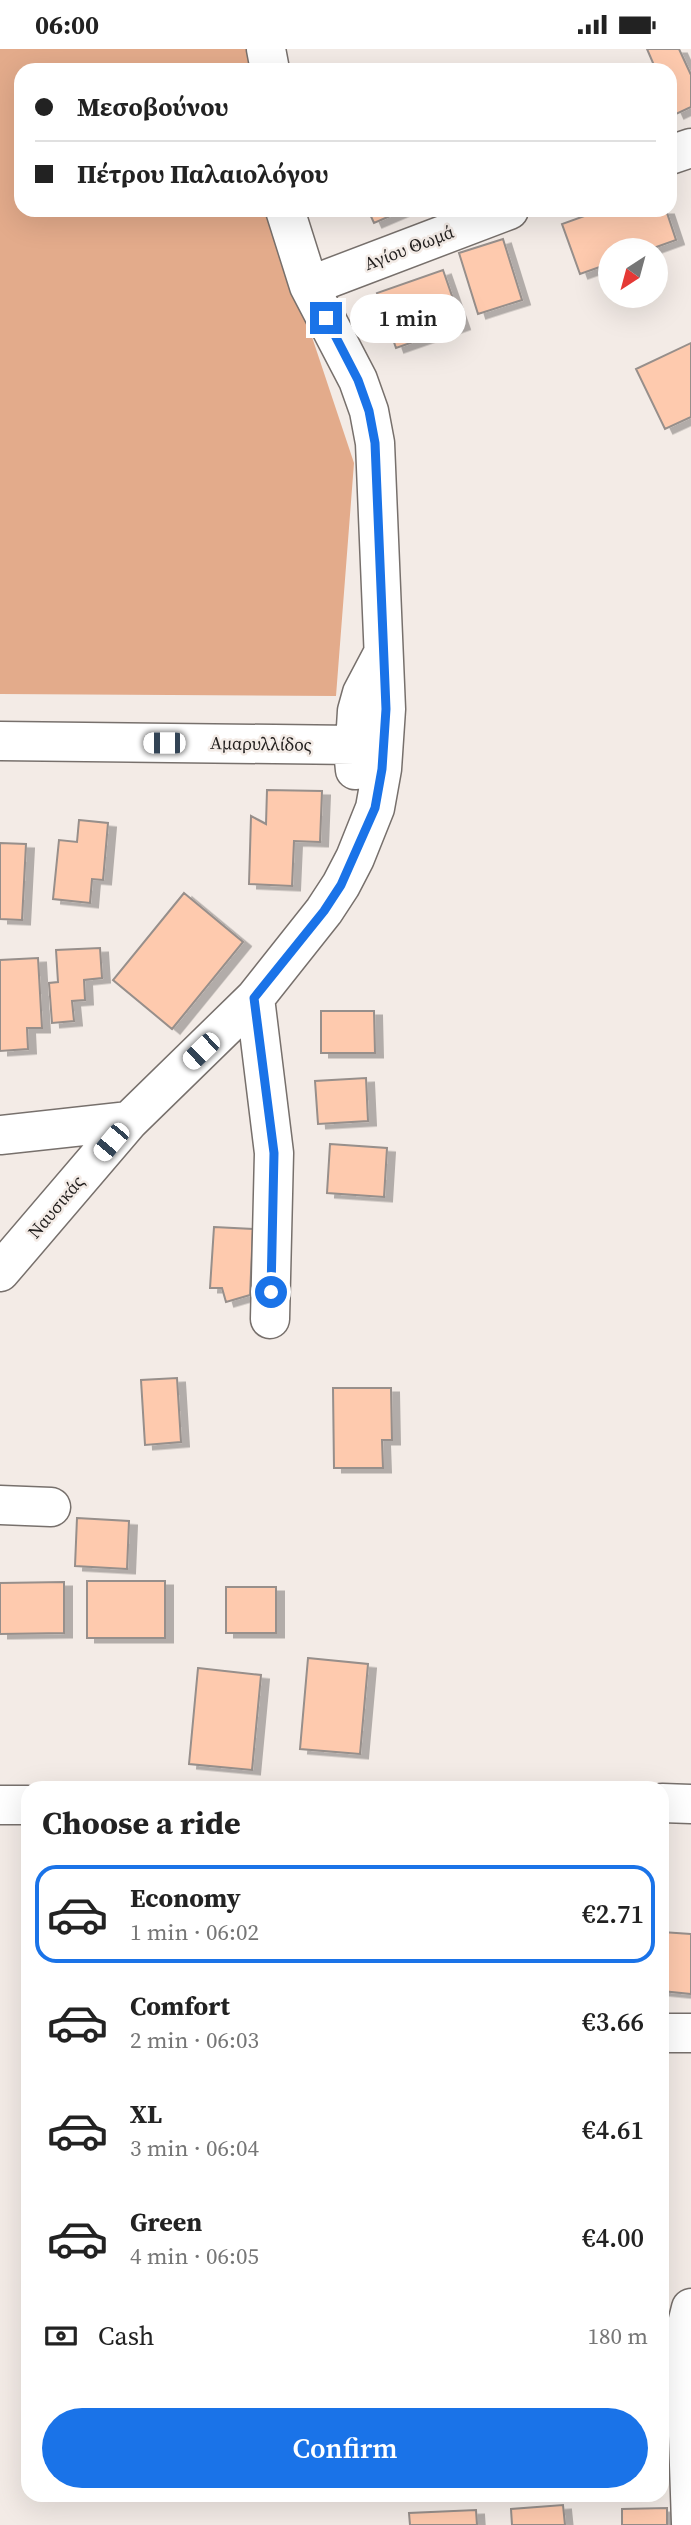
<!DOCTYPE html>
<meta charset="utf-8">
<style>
:root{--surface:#fff;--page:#f6f6f6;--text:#222;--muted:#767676;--line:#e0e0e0;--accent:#1a73e8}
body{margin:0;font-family:"Source Serif 4",serif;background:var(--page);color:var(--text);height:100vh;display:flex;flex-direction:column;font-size:26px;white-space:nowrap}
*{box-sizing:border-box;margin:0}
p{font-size:23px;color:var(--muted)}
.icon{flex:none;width:38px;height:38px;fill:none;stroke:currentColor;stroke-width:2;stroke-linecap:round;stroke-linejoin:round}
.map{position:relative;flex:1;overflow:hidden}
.panel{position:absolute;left:21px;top:1732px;width:648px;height:721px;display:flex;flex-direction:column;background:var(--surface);border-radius:21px;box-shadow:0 7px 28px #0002}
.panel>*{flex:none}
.hud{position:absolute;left:14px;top:14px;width:663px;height:154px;border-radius:21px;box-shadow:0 7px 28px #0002;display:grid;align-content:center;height:154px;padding:0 21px;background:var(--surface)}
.needle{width:46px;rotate:216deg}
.buttons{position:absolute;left:598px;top:189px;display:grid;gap:14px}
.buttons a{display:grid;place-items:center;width:70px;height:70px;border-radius:50%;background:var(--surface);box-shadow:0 7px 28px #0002;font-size:35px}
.end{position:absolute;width:32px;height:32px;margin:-16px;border:9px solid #1a73e8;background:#fff;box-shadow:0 0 0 4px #fff}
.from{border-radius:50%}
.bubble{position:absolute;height:49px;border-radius:24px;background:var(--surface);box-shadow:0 7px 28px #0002;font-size:23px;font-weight:600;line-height:49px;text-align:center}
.car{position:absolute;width:21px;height:42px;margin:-21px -10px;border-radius:9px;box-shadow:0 0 5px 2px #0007;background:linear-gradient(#fff 24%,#345 0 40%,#fff 0 76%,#345 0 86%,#fff 0)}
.hud b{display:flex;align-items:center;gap:24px;height:66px;font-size:26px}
.hud b+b{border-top:2px solid var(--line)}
.hud i{width:18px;height:18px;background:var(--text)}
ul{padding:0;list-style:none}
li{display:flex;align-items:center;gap:21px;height:98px;margin:0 14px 10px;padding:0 7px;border:4px solid transparent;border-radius:21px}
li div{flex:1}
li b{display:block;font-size:26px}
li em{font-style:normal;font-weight:600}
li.current{border-color:var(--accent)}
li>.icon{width:63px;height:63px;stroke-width:1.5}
h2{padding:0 21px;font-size:32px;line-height:84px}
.pay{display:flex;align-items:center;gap:18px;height:77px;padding:0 21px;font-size:26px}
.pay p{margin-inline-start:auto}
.button{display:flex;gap:14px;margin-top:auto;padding:14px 21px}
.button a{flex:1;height:80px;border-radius:42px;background:var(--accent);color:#fff;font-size:28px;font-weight:600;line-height:80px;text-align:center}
.status{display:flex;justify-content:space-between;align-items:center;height:49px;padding:0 35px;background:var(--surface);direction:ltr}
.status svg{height:19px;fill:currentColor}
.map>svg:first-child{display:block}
.green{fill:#e3ab8b}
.building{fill:#fecaae;stroke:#978f8b;stroke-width:2;filter:url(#shadow)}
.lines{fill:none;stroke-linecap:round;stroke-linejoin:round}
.street-casing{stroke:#77706c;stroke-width:41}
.street{stroke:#fff;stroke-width:38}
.route{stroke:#1a73e8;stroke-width:9}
.labels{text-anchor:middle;stroke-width:5;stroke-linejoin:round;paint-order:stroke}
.street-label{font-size:18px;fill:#23201f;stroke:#f3ebe6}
</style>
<div class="status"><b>06:00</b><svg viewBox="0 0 49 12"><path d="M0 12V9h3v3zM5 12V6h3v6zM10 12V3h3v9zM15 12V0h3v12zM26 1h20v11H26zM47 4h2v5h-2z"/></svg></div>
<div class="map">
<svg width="691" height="2476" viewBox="0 0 691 2476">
<defs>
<filter id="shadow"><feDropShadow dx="8" dy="4.5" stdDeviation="0" flood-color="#0004"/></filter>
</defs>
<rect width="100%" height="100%" fill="#f3ebe6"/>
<path class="green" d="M 0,0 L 259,0 L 258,21 L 21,21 L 21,161 L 273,161 L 277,183 L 354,414 L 336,647 L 0,645 Z"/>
<path class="building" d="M 647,0 L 679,0 L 691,26 L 691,58 L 676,65 L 670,52 L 670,21 L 656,21 Z
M 368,161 L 404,161 L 374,174 Z
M 601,161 L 666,161 L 676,191 L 648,201 L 611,201 L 611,214 L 580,225 L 562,175 Z
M 503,190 L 522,251 L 478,265 L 459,204 Z
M 443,221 L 462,276 L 396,299 L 377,244 Z
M 691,294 L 691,368 L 665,380 L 636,320 Z
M 267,741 L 322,742 L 320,793 L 294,792 L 292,837 L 249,835 L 251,767 L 266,775 Z
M 79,771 L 108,774 L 103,831 L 92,830 L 90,854 L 53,850 L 59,791 L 77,793 Z
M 0,794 L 26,795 L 22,871 L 0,870 Z
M 184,844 L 243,893 L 172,980 L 113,931 Z
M 100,899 L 102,929 L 84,931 L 85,951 L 72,952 L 74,972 L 52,974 L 49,934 L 58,933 L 56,901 Z
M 38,909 L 42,979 L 27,979 L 28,1000 L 0,1002 L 0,911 Z
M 321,962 L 374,962 L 375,1004 L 321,1004 Z
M 366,1029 L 368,1072 L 318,1075 L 315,1032 Z
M 330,1095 L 387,1099 L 384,1148 L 327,1144 Z
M 214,1178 L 253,1180 L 250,1246 L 226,1253 L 222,1239 L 210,1239 Z
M 177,1329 L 181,1393 L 145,1396 L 141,1331 Z
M 333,1339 L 391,1339 L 392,1391 L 382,1391 L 383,1419 L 334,1419 Z
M 77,1469 L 129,1472 L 127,1520 L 75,1517 Z
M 87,1532 L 165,1532 L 165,1589 L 87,1589 Z
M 64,1533 L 64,1584 L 0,1585 L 0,1534 Z
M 226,1538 L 276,1538 L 276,1584 L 226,1584 Z
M 308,1609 L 368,1615 L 360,1705 L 300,1700 Z
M 198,1619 L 261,1626 L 252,1721 L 189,1715 Z
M 662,1883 L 691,1885 L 691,1945 L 662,1942 Z
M 563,2456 L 565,2476 L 512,2476 L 511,2460 Z
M 667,2459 L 667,2476 L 622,2476 L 622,2460 Z
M 476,2461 L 477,2476 L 410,2476 L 409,2464 Z"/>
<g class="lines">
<g class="street-casing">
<path id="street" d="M 266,0 L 270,21
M 670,106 L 691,99
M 309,237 L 509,161
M 0,692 L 355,696
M 355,721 L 354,711 L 357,662 L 362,644 L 381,608
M 255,949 L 274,1104 L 270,1270
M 0,1086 L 129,1072
M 0,1223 L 129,1072 L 255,949 L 324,862 L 341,836 L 355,809 L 375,759 L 382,720 L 386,660 L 375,394 L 369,362 L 358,331 L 309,237 L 285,161
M 0,1456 L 51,1458
M 662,1754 L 691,1755
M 0,1756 L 28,1756
M 662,1984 L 691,1984
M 691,2259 L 687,2275 L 686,2328 L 691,2474"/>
</g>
<use href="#street" class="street"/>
</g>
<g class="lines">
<path class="route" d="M 271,1243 L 274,1104 L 254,949 L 324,862 L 341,836 L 375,759 L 382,720 L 386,660 L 375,394 L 369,362 L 358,331 L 326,269"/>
</g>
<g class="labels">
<g class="street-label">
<text transform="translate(409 199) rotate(-21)" y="6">Αγίου Θωμά</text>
<text transform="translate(261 695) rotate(1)" y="6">Αμαρυλλίδος</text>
<text transform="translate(56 1158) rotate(-50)" y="6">Ναυσικάς</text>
</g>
</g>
</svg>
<div class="buttons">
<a><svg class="needle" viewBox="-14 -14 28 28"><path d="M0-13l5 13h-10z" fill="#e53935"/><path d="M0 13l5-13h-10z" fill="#767676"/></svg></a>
</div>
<i class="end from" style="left:271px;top:1243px"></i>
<i class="end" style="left:326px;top:269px"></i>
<div class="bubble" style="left:350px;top:245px;width:116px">1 min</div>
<i class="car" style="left:164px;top:694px;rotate:270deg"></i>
<i class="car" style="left:201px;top:1002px;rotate:226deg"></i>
<i class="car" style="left:111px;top:1093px;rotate:220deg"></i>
<div class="hud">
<b><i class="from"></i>Μεσοβούνου</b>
<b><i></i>Πέτρου Παλαιολόγου</b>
</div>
<section class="panel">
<h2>Choose a ride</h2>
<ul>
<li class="current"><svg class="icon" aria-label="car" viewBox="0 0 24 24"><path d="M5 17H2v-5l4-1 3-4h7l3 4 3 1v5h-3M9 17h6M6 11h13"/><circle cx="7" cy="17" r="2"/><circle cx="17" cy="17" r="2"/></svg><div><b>Economy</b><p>1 min · 06:02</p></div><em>€2.71</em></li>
<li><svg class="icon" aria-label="car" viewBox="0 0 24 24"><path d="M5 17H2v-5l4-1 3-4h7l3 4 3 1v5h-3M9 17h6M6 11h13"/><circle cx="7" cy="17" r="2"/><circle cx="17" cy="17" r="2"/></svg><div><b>Comfort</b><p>2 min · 06:03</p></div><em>€3.66</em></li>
<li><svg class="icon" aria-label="car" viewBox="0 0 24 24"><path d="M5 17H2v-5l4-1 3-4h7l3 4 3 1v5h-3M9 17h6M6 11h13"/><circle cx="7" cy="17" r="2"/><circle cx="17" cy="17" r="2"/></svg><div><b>XL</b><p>3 min · 06:04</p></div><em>€4.61</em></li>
<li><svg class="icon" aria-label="car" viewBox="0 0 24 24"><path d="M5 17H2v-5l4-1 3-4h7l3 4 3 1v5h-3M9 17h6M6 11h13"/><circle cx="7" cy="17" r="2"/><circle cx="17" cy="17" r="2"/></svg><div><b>Green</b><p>4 min · 06:05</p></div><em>€4.00</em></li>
</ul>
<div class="pay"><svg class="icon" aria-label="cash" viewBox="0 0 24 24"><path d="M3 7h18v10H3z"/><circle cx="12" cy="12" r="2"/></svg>Cash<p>180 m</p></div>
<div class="button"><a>Confirm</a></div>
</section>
</div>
